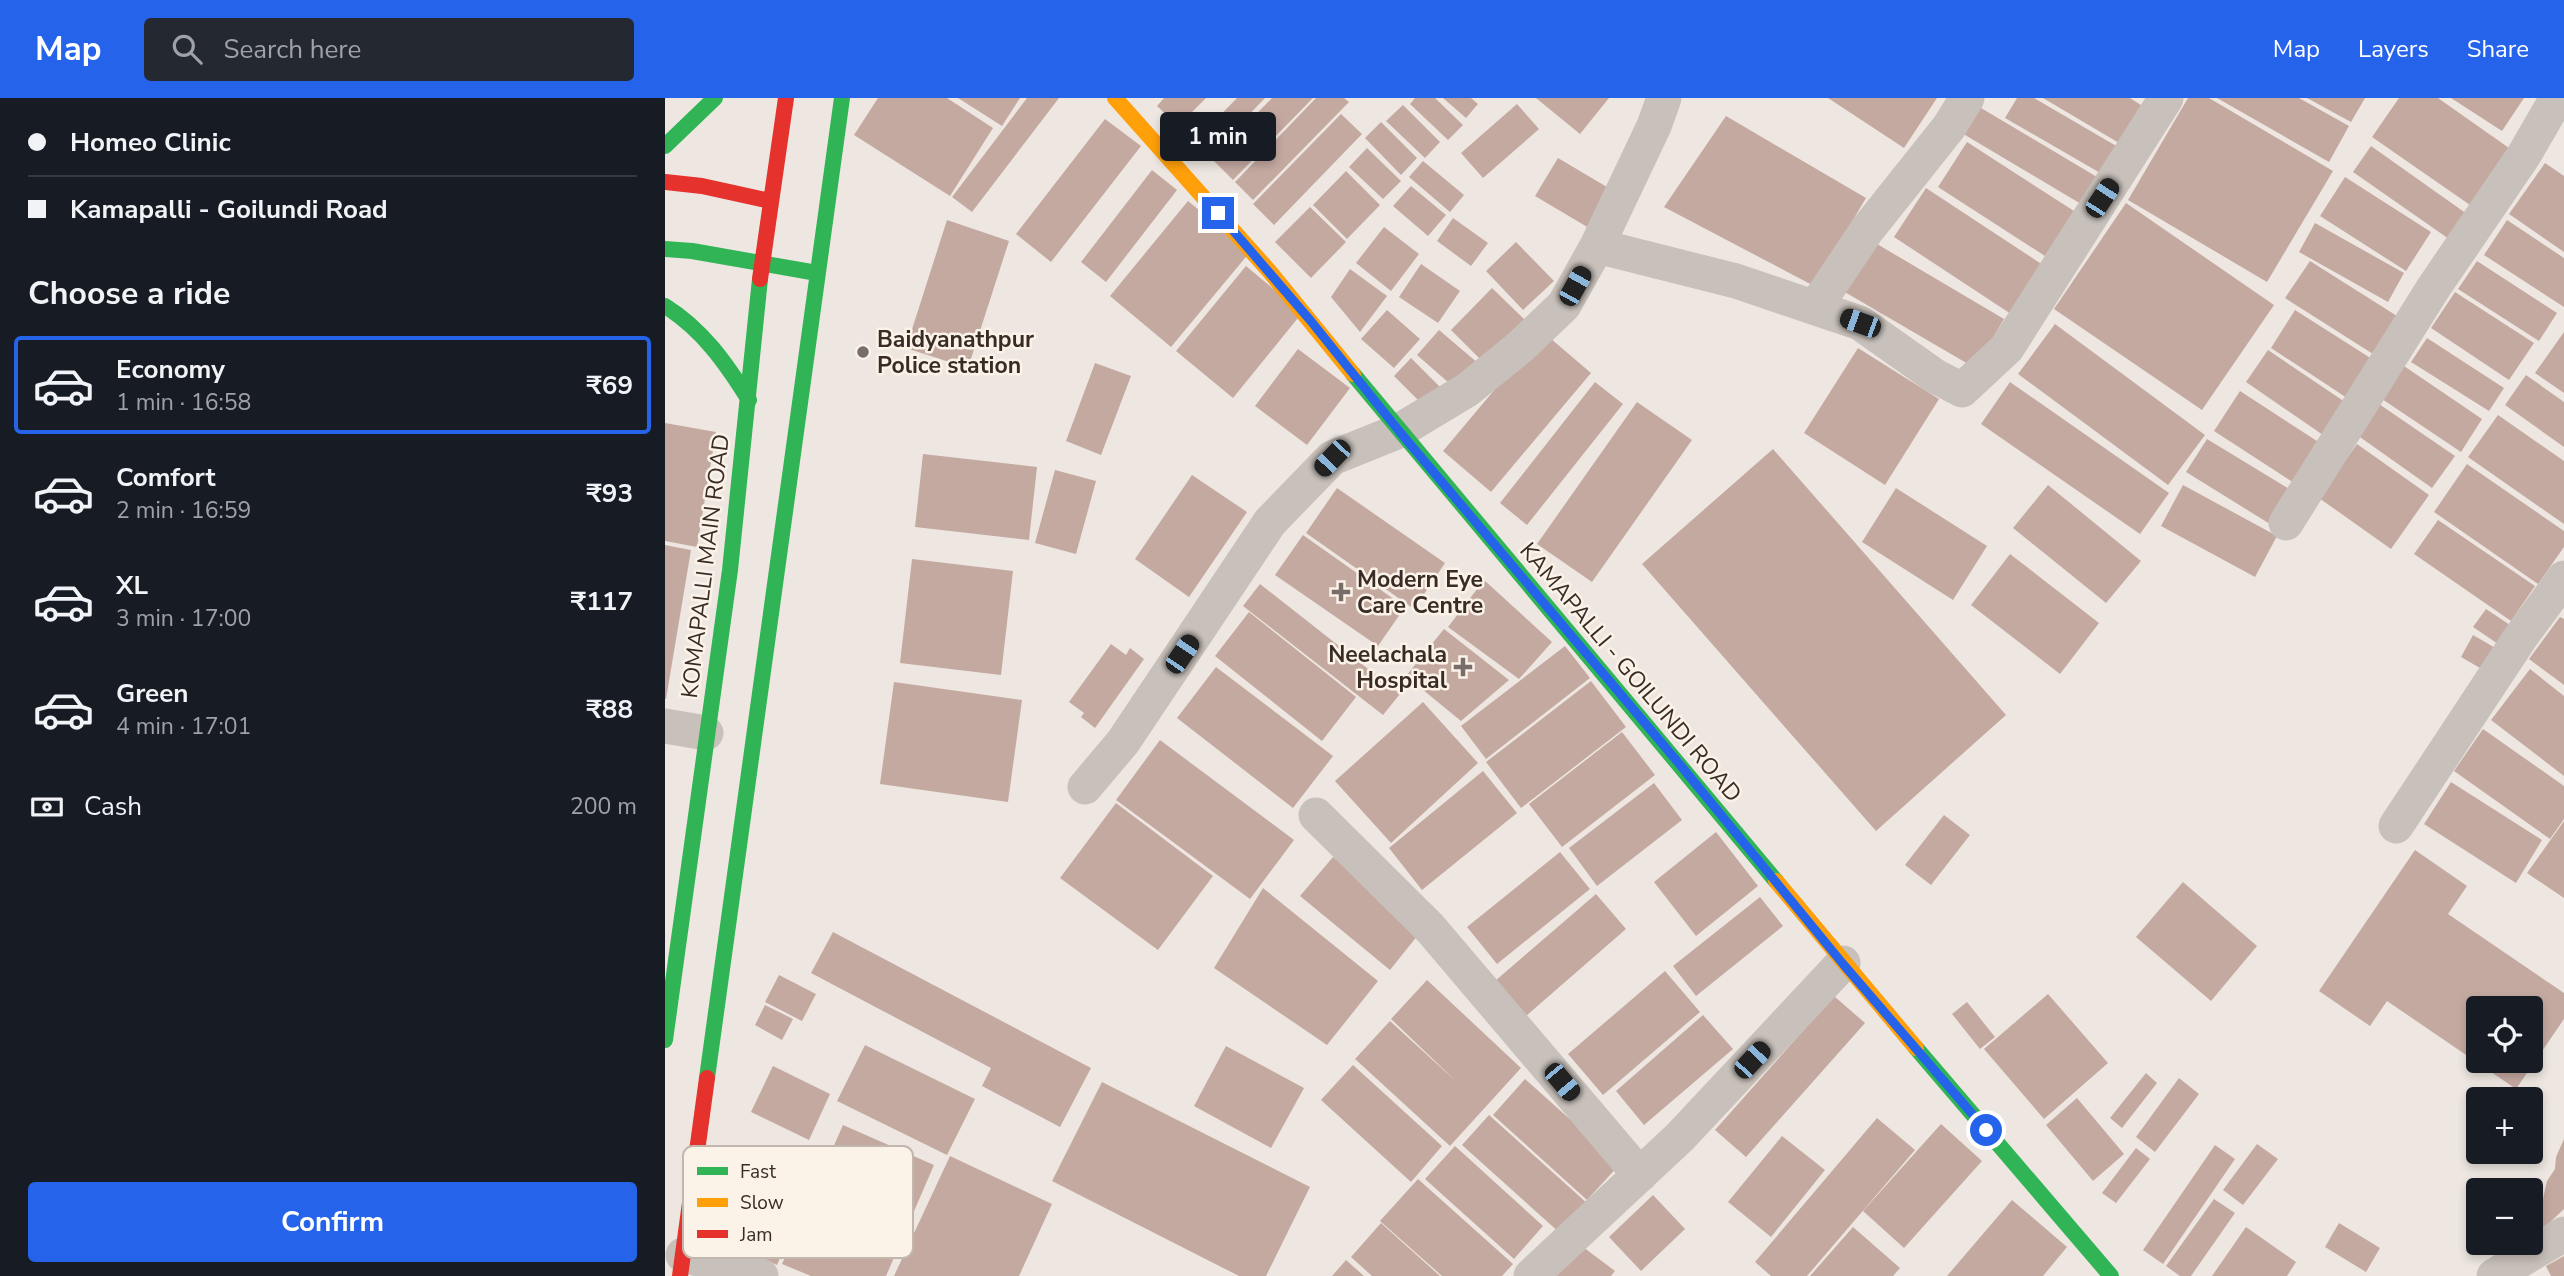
<!DOCTYPE html>
<meta charset="utf-8">
<style>
:root{--surface:#171b24;--page:#242831;--text:#f1f3f6;--muted:#9ea1a6;--line:#363941;--accent:#2563eb}
body{margin:0;font-family:"Nunito Sans",sans-serif;background:var(--page);color:var(--text);height:100vh;display:flex;flex-direction:column;font-size:26px;white-space:nowrap}
*{box-sizing:border-box;margin:0}
p{font-size:23px;color:var(--muted)}
.icon{flex:none;width:38px;height:38px;fill:none;stroke:currentColor;stroke-width:2;stroke-linecap:round;stroke-linejoin:round}
.map{position:relative;flex:1;overflow:hidden}
.details{display:flex;flex-direction:column;background:var(--surface);width:665px}
.details>*{flex:none}
.banner{display:grid;align-content:center;height:154px;padding:0 28px;background:var(--surface)}
.fabs{position:absolute;left:1801px;top:898px;display:grid;gap:14px}
.fabs a{display:grid;place-items:center;width:77px;height:77px;border-radius:7px;background:var(--surface);box-shadow:0 4px 10px #0003;font-size:35px}
.end{position:absolute;width:32px;height:32px;margin:-16px;border:9px solid #2563eb;background:#fff;box-shadow:0 0 0 4px #fff}
.from{border-radius:50%}
.bubble{position:absolute;height:49px;border-radius:7px;background:var(--surface);box-shadow:0 4px 10px #0003;font-size:23px;font-weight:700;line-height:49px;text-align:center}
.car{position:absolute;width:21px;height:42px;margin:-21px -10px;border-radius:9px;box-shadow:0 0 5px 2px #0007;background:linear-gradient(#222 24%,#8ab4d8 0 40%,#222 0 76%,#8ab4d8 0 86%,#222 0)}
.banner b{display:flex;align-items:center;gap:24px;height:66px;font-size:26px}
.banner b+b{border-top:2px solid var(--line)}
.banner i{width:18px;height:18px;background:var(--text)}
ul{padding:0;list-style:none}
li{display:flex;align-items:center;gap:21px;height:98px;margin:0 14px 10px;padding:0 14px;border:4px solid transparent;border-radius:7px}
li div{flex:1}
li b{display:block;font-size:26px}
li em{font-style:normal;font-weight:700}
li.active{border-color:var(--accent)}
li>.icon{width:63px;height:63px;stroke-width:1.5}
h2{padding:0 28px;font-size:32px;line-height:84px}
.pay{display:flex;align-items:center;gap:18px;height:77px;padding:0 28px;font-size:26px}
.pay p{margin-inline-start:auto}
.button{display:flex;gap:14px;margin-top:auto;padding:14px 28px}
.button a{flex:1;height:80px;border-radius:7px;background:var(--accent);color:#fff;font-size:28px;font-weight:700;line-height:80px;text-align:center}
header{display:flex;align-items:center;gap:42px;box-sizing:border-box;height:98px;padding:0 35px;background:var(--accent);color:#fff}
header strong{font-size:33px}
nav{display:flex;gap:38px;margin-inline-start:auto;font-size:24px}
.search{width:490px;height:63px;background:var(--page);display:flex;align-items:center;gap:18px;box-sizing:border-box;padding:0 24px;border-radius:7px;color:var(--muted);font-size:26px}
main{display:flex;flex:1;min-height:0}
.map>svg:first-child{display:block}
.building{fill:#c4a9a1;fill-rule:evenodd}
.lines{fill:none;stroke-linecap:round;stroke-linejoin:round}
.street{stroke:#c8c0ba;stroke-width:35}
.fast{stroke:#30b455;stroke-width:16}
.slow{stroke:#ff9f0a;stroke-width:16}
.jam{stroke:#e5322d;stroke-width:16}
.route{stroke:#2563eb;stroke-width:9}
.poi-dot{fill:#786d68;stroke:#fbf2e8;stroke-width:2.5}
.labels{text-anchor:middle;stroke-width:5;stroke-linejoin:round;paint-order:stroke}
.poi-label{font-size:23px;font-weight:bold;fill:#392c27;stroke:#fbf2e8;text-anchor:start}
.street-label{font-size:23px;fill:#392c27;stroke:#fbf2e8}
.key{fill:#fbf2e8;stroke:#c1b7ae;stroke-width:2}
.key-label{font-size:19px;fill:#392c27}
</style>
<header>
<strong>Map</strong>
<div class="search"><svg class="icon" aria-label="search" viewBox="0 0 24 24"><circle cx="10" cy="10" r="6"/><path d="M15 15l6 6"/></svg>Search here</div>
<nav><a>Map</a><a>Layers</a><a>Share</a></nav>
</header>
<main>
<section class="details">
<div class="banner">
<b><i class="from"></i>Homeo Clinic</b>
<b><i></i>Kamapalli - Goilundi Road</b>
</div>
<h2>Choose a ride</h2>
<ul>
<li class="active"><svg class="icon" aria-label="car" viewBox="0 0 24 24"><path d="M5 17H2v-5l4-1 3-4h7l3 4 3 1v5h-3M9 17h6M6 11h13"/><circle cx="7" cy="17" r="2"/><circle cx="17" cy="17" r="2"/></svg><div><b>Economy</b><p>1 min · 16:58</p></div><em>₹69</em></li>
<li><svg class="icon" aria-label="car" viewBox="0 0 24 24"><path d="M5 17H2v-5l4-1 3-4h7l3 4 3 1v5h-3M9 17h6M6 11h13"/><circle cx="7" cy="17" r="2"/><circle cx="17" cy="17" r="2"/></svg><div><b>Comfort</b><p>2 min · 16:59</p></div><em>₹93</em></li>
<li><svg class="icon" aria-label="car" viewBox="0 0 24 24"><path d="M5 17H2v-5l4-1 3-4h7l3 4 3 1v5h-3M9 17h6M6 11h13"/><circle cx="7" cy="17" r="2"/><circle cx="17" cy="17" r="2"/></svg><div><b>XL</b><p>3 min · 17:00</p></div><em>₹117</em></li>
<li><svg class="icon" aria-label="car" viewBox="0 0 24 24"><path d="M5 17H2v-5l4-1 3-4h7l3 4 3 1v5h-3M9 17h6M6 11h13"/><circle cx="7" cy="17" r="2"/><circle cx="17" cy="17" r="2"/></svg><div><b>Green</b><p>4 min · 17:01</p></div><em>₹88</em></li>
</ul>
<div class="pay"><svg class="icon" aria-label="cash" viewBox="0 0 24 24"><path d="M3 7h18v10H3z"/><circle cx="12" cy="12" r="2"/></svg>Cash<p>200 m</p></div>
<div class="button"><a>Confirm</a></div>
</section>
<div class="map">
<svg width="1899" height="1178" viewBox="0 0 1899 1178">
<rect width="100%" height="100%" fill="#eee7e1"/>
<path class="building" d="M 213,0 L 282,0 L 328,30 L 285,98 L 189,37 Z
M 293,0 L 355,0 L 337,28 Z
M 362,0 L 394,0 L 307,114 L 287,99 Z
M 499,0 L 541,0 L 513,28 L 492,8 Z
M 572,0 L 600,0 L 544,58 L 529,44 Z
M 607,0 L 648,0 L 568,82 L 547,61 Z
M 651,0 L 679,0 L 684,4 L 588,102 L 570,84 Z
M 750,0 L 770,0 L 798,27 L 783,42 L 745,6 Z
M 778,0 L 806,0 L 813,6 L 801,20 Z
M 871,0 L 944,0 L 915,36 Z
M 1163,0 L 1272,0 L 1239,50 Z
M 1352,0 L 1369,0 L 1453,49 L 1437,76 L 1340,20 Z
M 1378,0 L 1465,0 L 1476,7 L 1454,45 Z
M 1523,0 L 1544,0 L 1668,73 L 1602,184 L 1463,102 Z
M 1552,0 L 1634,0 L 1684,28 L 1664,64 Z
M 1642,0 L 1700,0 L 1686,24 Z
M 1734,0 L 1773,0 L 1844,50 L 1805,107 L 1707,39 Z
M 1786,0 L 1859,0 L 1837,33 Z
M 852,6 L 874,31 L 818,80 L 796,55 Z
M 738,7 L 775,44 L 760,60 L 721,23 Z
M 1311,7 L 1432,79 L 1416,106 L 1295,34 Z
M 676,16 L 697,36 L 609,127 L 588,106 Z
M 1061,18 L 1201,100 L 1149,188 L 999,109 Z
M 440,21 L 476,48 L 386,164 L 351,136 Z
M 716,24 L 752,60 L 736,77 L 700,40 Z
M 1302,44 L 1409,113 L 1380,158 L 1273,89 Z
M 1706,48 L 1802,116 L 1784,141 L 1688,74 Z
M 702,50 L 736,83 L 718,101 L 684,69 Z
M 893,60 L 947,92 L 924,130 L 870,98 Z
M 758,63 L 799,97 L 785,114 L 744,79 Z
M 1880,65 L 1899,78 L 1899,154 L 1844,116 Z
M 487,72 L 512,92 L 441,184 L 416,164 Z
M 681,73 L 715,107 L 682,141 L 648,107 Z
M 1680,79 L 1766,134 L 1741,173 L 1655,118 Z
M 746,88 L 781,117 L 763,138 L 728,108 Z
M 1261,90 L 1378,167 L 1346,216 L 1229,139 Z
M 523,103 L 585,154 L 506,249 L 445,198 Z
M 1461,105 L 1609,207 L 1537,312 L 1389,211 Z
M 645,109 L 681,144 L 646,180 L 610,144 Z
M 788,120 L 823,145 L 806,168 L 772,143 Z
M 282,122 L 344,143 L 303,270 L 241,250 Z
M 1842,122 L 1899,160 L 1899,209 L 1819,157 Z
M 1650,125 L 1739,175 L 1723,204 L 1634,154 Z
M 719,129 L 754,156 L 726,193 L 691,165 Z
M 1207,143 L 1339,221 L 1310,270 L 1178,193 Z
M 851,144 L 889,183 L 858,212 L 821,173 Z
M 1645,163 L 1732,218 L 1708,256 L 1620,200 Z
M 1812,163 L 1892,215 L 1874,243 L 1793,191 Z
M 756,166 L 795,193 L 773,225 L 734,199 Z
M 581,168 L 637,215 L 568,300 L 511,253 Z
M 685,171 L 722,198 L 695,234 L 666,199 Z
M 827,190 L 860,222 L 818,264 L 786,232 Z
M 1790,194 L 1869,245 L 1844,282 L 1766,230 Z
M 722,212 L 755,241 L 729,270 L 696,241 Z
M 1630,212 L 1707,261 L 1682,300 L 1606,250 Z
M 1390,226 L 1540,337 L 1503,387 L 1353,276 Z
M 774,232 L 814,266 L 792,292 L 752,257 Z
M 878,234 L 926,275 L 826,394 L 778,353 Z
M 1899,234 L 1899,295 L 1870,275 Z
M 1762,240 L 1839,290 L 1824,313 L 1746,264 Z
M 1193,250 L 1274,301 L 1220,387 L 1139,335 Z
M 633,251 L 685,290 L 642,347 L 590,308 Z
M 1603,252 L 1680,304 L 1658,337 L 1581,284 Z
M 746,260 L 777,291 L 760,309 L 729,278 Z
M 430,265 L 466,278 L 436,357 L 401,343 Z
M 1739,268 L 1817,321 L 1796,354 L 1717,301 Z
M 1861,277 L 1899,304 L 1899,349 L 1840,307 Z
M 930,284 L 958,306 L 862,427 L 835,405 Z
M 1345,284 L 1504,395 L 1475,436 L 1316,326 Z
M 1575,293 L 1655,345 L 1629,385 L 1549,333 Z
M 972,304 L 1027,342 L 927,484 L 872,446 Z
M 1714,306 L 1790,358 L 1767,390 L 1692,337 Z
M 1833,317 L 1899,363 L 1899,426 L 1803,359 Z
M 0,325 L 51,334 L 32,449 L 0,443 Z
M 1542,341 L 1626,392 L 1605,426 L 1521,374 Z
M 1692,346 L 1764,397 L 1726,451 L 1654,400 Z
M 1108,351 L 1341,617 L 1211,733 L 977,466 Z
M 258,356 L 372,369 L 364,442 L 250,429 Z
M 1802,366 L 1899,433 L 1899,449 L 1873,486 L 1769,414 Z
M 390,372 L 431,383 L 411,456 L 370,445 Z
M 527,377 L 582,414 L 524,499 L 470,461 Z
M 1383,387 L 1476,463 L 1441,505 L 1348,430 Z
M 1518,387 L 1612,438 L 1590,479 L 1496,428 Z
M 672,390 L 780,465 L 749,511 L 641,435 Z
M 1231,390 L 1322,448 L 1288,502 L 1197,444 Z
M 1773,422 L 1870,488 L 1846,523 L 1749,456 Z
M 638,437 L 740,509 L 713,548 L 610,477 Z
M 0,447 L 26,452 L 1,601 L 0,601 Z
M 1345,456 L 1434,525 L 1395,576 L 1306,507 Z
M 247,461 L 348,473 L 336,577 L 235,565 Z
M 819,482 L 887,544 L 854,581 L 783,529 Z
M 595,486 L 735,596 L 718,617 L 578,508 Z
M 1821,511 L 1851,531 L 1839,550 L 1808,529 Z
M 584,514 L 691,599 L 657,643 L 550,558 Z
M 1895,519 L 1899,521 L 1899,587 L 1864,561 Z
M 779,531 L 844,582 L 796,623 L 741,578 Z
M 1808,537 L 1839,555 L 1827,577 L 1796,559 Z
M 446,546 L 461,557 L 465,550 L 479,561 L 430,630 L 416,619 L 419,615 L 404,604 Z
M 900,548 L 925,580 L 821,661 L 796,628 Z
M 551,569 L 668,658 L 628,710 L 512,620 Z
M 1865,571 L 1899,598 L 1899,678 L 1826,622 Z
M 926,583 L 961,629 L 856,710 L 821,664 Z
M 229,584 L 357,602 L 343,704 L 215,686 Z
M 758,604 L 813,665 L 726,745 L 670,683 Z
M 1818,631 L 1899,688 L 1899,721 L 1885,741 L 1789,673 Z
M 957,634 L 990,677 L 897,749 L 864,706 Z
M 495,642 L 629,742 L 585,801 L 451,702 Z
M 818,673 L 852,715 L 757,792 L 724,750 Z
M 1786,684 L 1877,742 L 1851,785 L 1759,726 Z
M 989,685 L 1017,722 L 932,788 L 904,750 Z
M 451,705 L 548,778 L 493,852 L 395,780 Z
M 1279,717 L 1305,737 L 1266,787 L 1240,767 Z
M 1899,723 L 1899,800 L 1862,775 Z
M 1051,734 L 1093,788 L 1031,838 L 989,784 Z
M 1750,752 L 1802,788 L 1783,816 L 1899,895 L 1899,921 L 1851,991 L 1722,903 L 1705,928 L 1654,893 ZM 1813,910 L 1866,910 L 1866,962 L 1813,962 Z
M 895,754 L 925,791 L 832,866 L 802,829 Z
M 668,759 L 757,832 L 725,872 L 635,798 Z
M 1518,784 L 1592,848 L 1546,903 L 1471,839 Z
M 598,790 L 713,883 L 662,947 L 549,870 Z
M 931,796 L 961,831 L 861,918 L 830,883 Z
M 1095,799 L 1118,828 L 1031,898 L 1008,868 Z
M 168,834 L 426,970 L 395,1029 L 317,988 L 326,970 L 146,875 Z
M 1000,873 L 1035,914 L 938,997 L 903,956 Z
M 114,877 L 151,896 L 137,923 L 100,904 Z
M 762,882 L 856,970 L 785,1048 L 690,961 L 725,923 L 794,986 L 726,921 Z
M 1383,896 L 1443,965 L 1379,1021 L 1319,951 Z
M 1169,898 L 1200,925 L 1081,1059 L 1050,1032 Z
M 1302,904 L 1330,939 L 1315,951 L 1287,916 Z
M 100,907 L 128,921 L 117,942 L 90,927 Z
M 1038,917 L 1068,951 L 979,1027 L 951,993 Z
M 200,947 L 310,1001 L 282,1057 L 172,1003 Z
M 561,948 L 639,990 L 606,1050 L 529,1008 Z
M 688,967 L 777,1048 L 746,1084 L 656,1002 Z
M 108,968 L 165,996 L 144,1042 L 86,1014 Z
M 1481,975 L 1492,985 L 1457,1030 L 1445,1020 Z
M 1514,980 L 1534,996 L 1490,1054 L 1471,1039 Z
M 860,981 L 955,1066 L 922,1102 L 828,1017 Z
M 437,984 L 645,1089 L 601,1178 L 574,1178 L 387,1083 Z
M 1412,1000 L 1459,1056 L 1428,1083 L 1381,1027 Z
M 824,1017 L 923,1106 L 896,1136 L 797,1047 Z
M 1212,1020 L 1250,1052 L 1142,1178 L 1106,1178 L 1090,1164 Z
M 1276,1026 L 1317,1063 L 1239,1150 L 1198,1113 Z
M 178,1027 L 269,1067 L 221,1178 L 146,1178 L 117,1166 Z
M 1117,1038 L 1160,1072 L 1106,1139 L 1063,1104 Z
M 1899,1041 L 1899,1111 L 1879,1130 L 1869,1114 L 1878,1101 L 1882,1083 L 1890,1071 L 1891,1059 Z
M 1592,1046 L 1613,1061 L 1578,1107 L 1558,1092 Z
M 1550,1047 L 1570,1061 L 1498,1166 L 1478,1152 Z
M 790,1048 L 878,1128 L 849,1161 L 760,1081 Z
M 1471,1050 L 1485,1061 L 1451,1105 L 1437,1095 Z
M 285,1058 L 387,1106 L 354,1178 L 229,1178 Z
M 91,1060 L 148,1084 L 112,1167 L 56,1143 Z
M 753,1081 L 848,1166 L 837,1178 L 777,1178 L 715,1123 Z
M 988,1097 L 1020,1131 L 976,1173 L 944,1139 Z
M 1549,1101 L 1570,1115 L 1526,1178 L 1515,1178 L 1501,1168 Z
M 1347,1102 L 1402,1149 L 1378,1178 L 1282,1178 Z
M 716,1125 L 775,1178 L 707,1178 L 686,1159 Z
M 1674,1125 L 1715,1150 L 1701,1174 L 1660,1149 Z
M 1188,1129 L 1235,1170 L 1228,1178 L 1145,1178 Z
M 1581,1129 L 1631,1164 L 1622,1178 L 1547,1178 Z
M 914,1146 L 950,1173 L 946,1178 L 890,1178 Z
M 1899,1158 L 1899,1178 L 1886,1178 L 1881,1168 Z
M 681,1162 L 699,1178 L 667,1178 Z"/>
<g class="lines">
<path class="street" d="M 932,148 L 989,28 L 999,0
M 1151,208 L 1202,132 L 1284,29 L 1302,0
M 1621,425 L 1769,189 L 1859,57 L 1892,0
M 0,628 L 41,635
M 420,689 L 458,644 L 605,424 L 667,360 L 734,333 L 802,292 L 855,249 L 899,207 L 932,148 L 1071,183 L 1195,225 L 1270,278 L 1297,292 L 1342,250 L 1501,0
M 651,717 L 765,830 L 975,1077
M 1731,728 L 1855,540 L 1899,480
M 18,1157 L 96,1178
M 866,1178 L 1015,1039 L 1178,865
M 1829,1178 L 1899,1136"/>
<path class="fast" d="M 0,48 L 50,0
M 0,151 L 27,153 L 152,175
M 0,208 C 37,231 61,265 84,302
M 688,276 L 1111,783
M 0,942 L 65,472 L 95,181
M 1251,950 L 1446,1178
M 42,980 L 177,0"/>
<path class="slow" d="M 450,0 L 605,174 L 688,276
M 1111,783 L 1251,950"/>
<path class="jam" d="M 0,84 L 37,88 L 105,103
M 95,181 L 121,0
M 15,1178 L 42,980"/>
</g>
<g class="lines">
<path class="route" d="M 553,115 L 645,222 L 734,333 L 1016,668 L 1178,866 L 1321,1032"/>
</g>
<g class="poi-dot">
<circle cx="198" cy="254" r="7"/>
<path d="M672.5 483.5h7v7h7v7h-7v7h-7v-7h-7v-7h7z"/>
<path d="M794.5 558.5h7v7h7v7h-7v7h-7v-7h-7v-7h7z"/>
</g>
<g class="labels">
<g class="poi-label">
<text x="212" y="249">Baidyanathpur<tspan x="212" dy="26">Police station</tspan></text>
<text x="692" y="489">Modern Eye<tspan x="692" dy="26">Care Centre</tspan></text>
<text x="782" y="564" text-anchor="end">Neelachala<tspan x="782" dy="26">Hospital</tspan></text>
</g>
<g class="street-label">
<text transform="translate(40 468) rotate(-83)" y="8">KOMAPALLI MAIN ROAD</text>
<text transform="translate(966 574) rotate(50)" y="8">KAMAPALLI - GOILUNDI ROAD</text>
</g>
</g>
<rect x="18" y="1048" width="230" height="112" rx="10" class="key"/>
<rect x="32" y="1069" width="31" height="8" fill="#30b455"/>
<rect x="32" y="1100" width="31" height="9" fill="#ff9f0a"/>
<rect x="32" y="1132" width="31" height="8" fill="#e5322d"/>
<g class="key-label">
<text x="75" y="1080">Fast</text>
<text x="75" y="1111">Slow</text>
<text x="75" y="1143">Jam</text>
</g>
</svg>
<div class="fabs">
<a><svg class="icon" aria-label="locate" viewBox="0 0 24 24"><circle cx="12" cy="12" r="6"/><path d="M12 2v4M12 18v4M2 12h4M18 12h4"/></svg></a>
<a>+</a>
<a>−</a>
</div>
<i class="end from" style="left:1321px;top:1032px"></i>
<i class="end" style="left:553px;top:115px"></i>
<div class="bubble" style="left:495px;top:14px;width:116px">1 min</div>
<i class="car" style="left:1437px;top:100px;rotate:33deg"></i>
<i class="car" style="left:910px;top:188px;rotate:29deg"></i>
<i class="car" style="left:1195px;top:225px;rotate:290deg"></i>
<i class="car" style="left:667px;top:360px;rotate:224deg"></i>
<i class="car" style="left:517px;top:556px;rotate:34deg"></i>
<i class="car" style="left:1087px;top:962px;rotate:43deg"></i>
<i class="car" style="left:897px;top:984px;rotate:140deg"></i>
</div>
</main>
